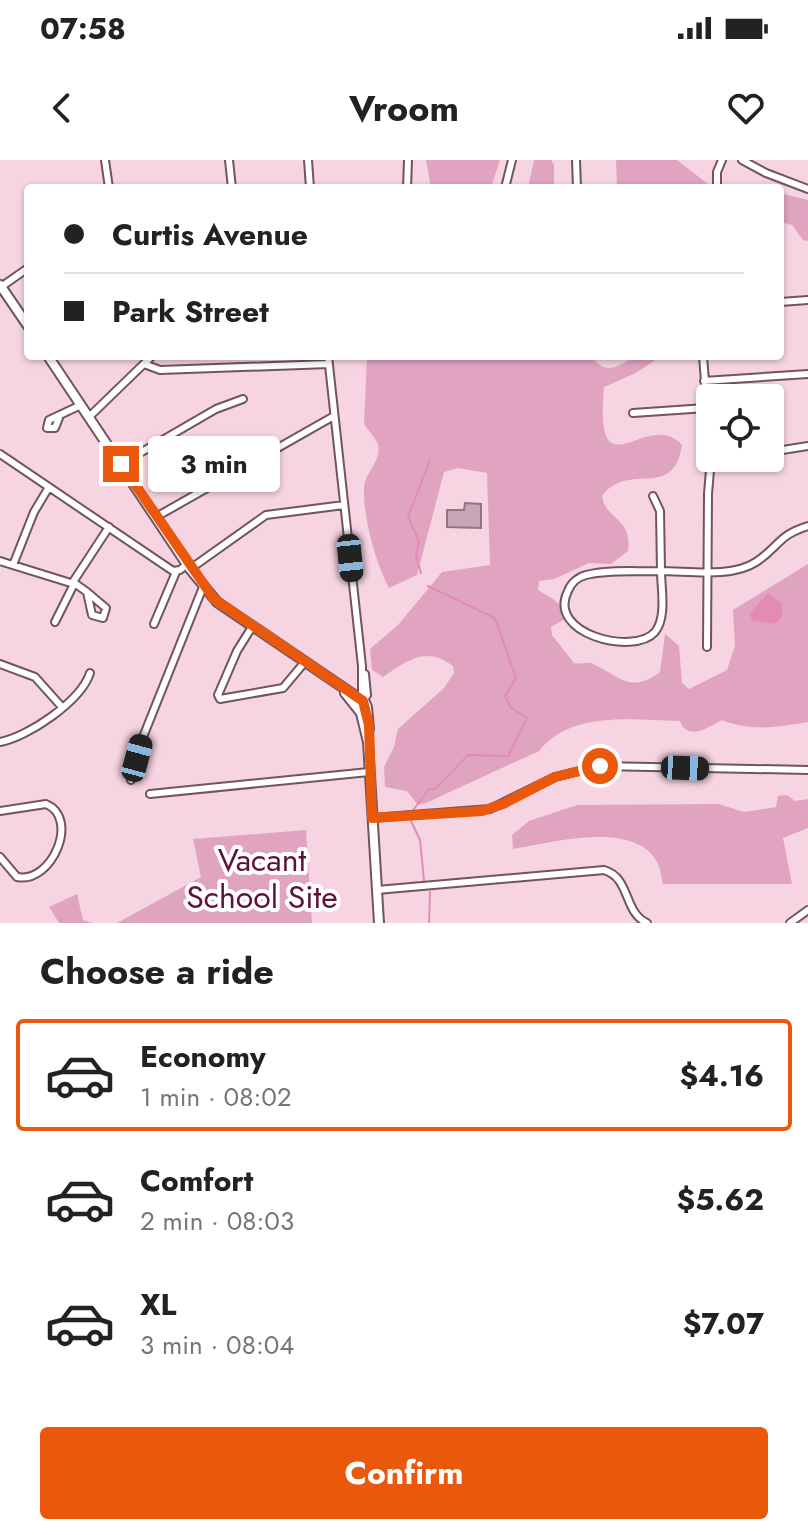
<!DOCTYPE html>
<meta charset="utf-8">
<style>
:root{--surface:#fff;--page:#f2f2f2;--text:#222;--muted:#767676;--line:#e0e0e0;--accent:#ea580c}
body{margin:0;font-family:Jost,sans-serif;background:var(--page);color:var(--text);height:100vh;display:flex;flex-direction:column;font-size:30px;white-space:nowrap}
*{box-sizing:border-box;margin:0}
p{font-size:26px;color:var(--muted)}
.icon{flex:none;width:44px;height:44px;fill:none;stroke:currentColor;stroke-width:2;stroke-linecap:round;stroke-linejoin:round}
.map{position:relative;height:763px;overflow:hidden}
.details{display:flex;flex-direction:column;background:var(--surface);flex:1}
.details>*{flex:none}
.banner{position:absolute;left:24px;top:24px;width:760px;height:176px;border-radius:8px;box-shadow:0 2px 6px #0004;display:grid;align-content:center;height:176px;padding:0 40px;background:var(--surface)}
.buttons{position:absolute;left:696px;top:224px;display:grid;gap:16px}
.buttons a{display:grid;place-items:center;width:88px;height:88px;border-radius:8px;background:var(--surface);box-shadow:0 2px 6px #0004;font-size:40px}
.end{position:absolute;width:36px;height:36px;margin:-18px;border:10px solid #ea580c;background:#fff;box-shadow:0 0 0 4px #fff}
.from{border-radius:50%}
.bubble{position:absolute;height:56px;border-radius:8px;background:var(--surface);box-shadow:0 2px 6px #0004;font-size:26px;font-weight:700;line-height:56px;text-align:center}
.car{position:absolute;width:24px;height:48px;margin:-24px -12px;border-radius:10px;box-shadow:0 0 6px 2px #0007;background:linear-gradient(#222 24%,#8ab4d8 0 40%,#222 0 76%,#8ab4d8 0 86%,#222 0)}
.banner b{display:flex;align-items:center;gap:28px;height:76px;font-size:30px}
.banner b+b{border-top:2px solid var(--line)}
.banner i{width:20px;height:20px;background:var(--text)}
ul{padding:0;list-style:none}
li{display:flex;align-items:center;gap:24px;height:112px;margin:0 16px 12px;padding:0 24px;border:4px solid transparent;border-radius:8px}
li div{flex:1}
li b{display:block;font-size:30px}
li em{font-style:normal;font-weight:700}
li.active{border-color:var(--accent)}
li>.icon{width:72px;height:72px;stroke-width:1.5}
h2{padding:0 40px;font-size:36px;line-height:96px}
.button{display:flex;gap:16px;margin-top:auto;padding:16px 40px}
.button a{flex:1;height:92px;border-radius:8px;background:var(--accent);color:#fff;font-size:32px;font-weight:700;line-height:92px;text-align:center}
.status{display:flex;justify-content:space-between;align-items:center;height:56px;padding:0 40px;background:var(--surface);direction:ltr}
.status svg{height:22px;fill:currentColor}
header{display:flex;justify-content:space-between;align-items:center;height:104px;padding:0 40px;background:var(--surface);font-size:36px;font-weight:700}
.map>svg:first-child{display:block}
.green{fill:#e1a4c0}
.water{fill:#e48bb5}
.lines{fill:none;stroke-linecap:round;stroke-linejoin:round}
.stream{stroke:#e48bb5;stroke-width:2}
.building{fill:#c7a7b5;stroke:#937582;stroke-width:2}
.minor-casing{stroke:#715461;stroke-width:10}
.major-casing{stroke:#715461;stroke-width:12}
.minor{stroke:#fff;stroke-width:6}
.major{stroke:#fff;stroke-width:8}
.route{stroke:#ea580c;stroke-width:10}
.labels{text-anchor:middle;stroke-width:8;stroke-linejoin:round;paint-order:stroke}
.park-label{font-size:32px;fill:#5f113e;stroke:#fff}
</style>
<div class="status"><b>07:58</b><svg viewBox="0 0 49 12"><path d="M0 12V9h3v3zM5 12V6h3v6zM10 12V3h3v9zM15 12V0h3v12zM26 1h20v11H26zM47 4h2v5h-2z"/></svg></div>
<header><svg class="icon" aria-label="back" viewBox="0 0 24 24"><path d="M15 5l-7 7 7 7"/></svg>Vroom<svg class="icon" aria-label="heart" viewBox="0 0 24 24"><path d="M12 20l-8-8c-3-5 5-10 8-4 3-6 11-1 8 4z"/></svg></header>
<div class="map">
<svg width="808" height="763" viewBox="0 0 808 763">
<rect width="100%" height="100%" fill="#f6d4e2"/>
<path class="green" d="M 426,0 L 500,0 L 491,28 L 431,28 Z
M 534,0 L 551,0 L 554,5 L 554,28 L 528,28 Z
M 616,0 L 677,0 L 713,28 L 617,28 Z
M 780,33 L 808,40 L 808,81 L 803,80 L 792,65 L 780,62 Z
M 367,196 C 384,196 422,201 434,196 L 594,196 L 595,201 C 610,215 620,204 635,197 C 642,194 654,196 661,196 L 636,213 L 604,227 C 594,339 647,246 682,285 C 673,342 629,300 602,336 C 605,359 633,358 628,391 L 611,404 L 589,403 L 554,419 L 539,421 L 538,430 C 552,439 561,440 565,459 L 551,467 L 552,475 L 574,503 C 582,505 587,501 593,504 C 618,515 630,535 660,512 L 665,474 L 679,486 L 682,523 L 689,529 L 727,510 L 735,486 L 733,450 L 808,404 L 808,562 C 777,567 752,572 722,560 C 708,567 688,582 680,561 C 635,560 571,550 539,591 L 426,643 L 418,645 L 407,631 L 385,627 L 384,607 L 394,587 L 398,569 L 444,528 L 454,513 L 453,506 C 425,485 407,501 383,517 L 372,510 L 370,489 L 398,465 L 442,412 L 490,405 L 487,313 L 458,308 L 444,312 L 417,415 L 389,428 C 376,403 364,361 364,331 C 363,313 382,302 378,285 C 376,277 368,271 364,264 Z
M 787,635 L 795,641 L 808,639 L 808,668 L 783,678 L 792,724 L 663,724 C 661,716 660,706 656,700 C 631,660 550,683 513,689 L 512,675 L 529,661 L 577,645 L 719,644 L 744,652 L 776,647 L 778,636 Z
M 306,670 L 312,763 L 117,763 L 201,717 L 193,679 Z
M 77,734 L 83,760 L 93,763 L 59,763 L 49,747 Z"/>
<path class="water" d="M 768,433 L 782,444 L 782,456 L 775,464 L 752,461 L 750,453 Z"/>
<g class="lines">
<path class="stream" d="M 421,413 L 416,396 L 419,381 L 408,357 L 430,300
M 411,653 L 429,629 L 435,629 L 468,595 L 508,596 L 527,558 L 511,548 L 505,536 L 516,518 L 495,458 L 428,426
M 411,661 L 420,680 L 424,721
M 429,763 L 430,732"/>
</g>
<path class="building" d="M 465,343 L 481,344 L 481,368 L 447,367 L 447,350 L 464,350 Z"/>
<g class="lines">
<g class="minor-casing">
<path id="minor" d="M 105,0 L 109,28
M 229,0 L 232,28
M 308,0 L 310,28
M 576,0 L 577,28
M 742,0 L 766,13 L 808,29
M 407,28 L 408,0
M 505,28 L 512,0
M 717,28 L 717,12 L 722,0
M 1,127 L 28,108
M 780,142 L 808,140
M 328,196 L 362,506 L 362,536
M 703,196 L 710,286
M 144,204 L 160,210 L 329,204
M 704,221 L 808,214
M 633,253 L 706,248
M 89,257 L 152,196
M 59,258 L 55,268 L 47,268 L 49,260 L 81,245
M 770,292 L 808,286
M 0,294 L 173,411 L 180,410 L 187,404
M 121,304 L 216,249 L 243,239
M 653,336 L 660,351 L 661,411 C 638,412 609,409 586,415 C 578,417 571,423 568,431 C 546,474 634,496 655,472 C 667,457 661,429 661,411 C 689,411 732,418 756,402 C 779,387 778,375 808,366
M 156,357 L 334,256
M 0,401 L 74,424 L 55,462
M 13,405 L 34,352 L 49,327
M 190,409 L 266,355 L 344,345
M 87,432 L 106,448 L 103,458 L 92,455 L 87,432 L 73,422 L 109,367
M 154,464 L 176,412
M 252,467 L 237,491 L 218,535 L 220,539 L 283,528 L 304,503
M 707,487 L 708,334 L 711,298
M 0,504 L 35,517 L 61,546
M 363,541 L 367,535 L 365,514
M 0,582 C 28,577 81,541 90,513
M 131,620 L 141,582 L 203,427
M 150,634 L 369,612
M 0,651 L 46,644 C 80,658 52,724 17,717 L 0,697
M 372,658 L 490,649 L 555,617 L 600,606 L 808,610
M 377,730 L 604,710 C 631,718 623,752 647,763
M 790,763 L 808,750"/>
</g>
<g class="major-casing">
<path id="major" d="M 0,125 L 28,166
M 48,196 L 190,409 L 217,442 L 363,541
M 345,533 L 361,553 L 368,582 L 379,763
M 362,536 L 367,547 L 369,569"/>
</g>
<use href="#minor" class="minor"/>
<use href="#major" class="major"/>
</g>
<g class="lines">
<path class="route" d="M 121,304 L 214,439 L 363,541 L 369,565 L 372,658 L 482,651 L 503,644 L 555,617 L 600,606"/>
</g>
<g class="labels">
<g class="park-label">
<text x="262" y="711">Vacant<tspan x="262" dy="37">School Site</tspan></text>
</g>
</g>
</svg>
<div class="buttons">
<a><svg class="icon" aria-label="locate" viewBox="0 0 24 24"><circle cx="12" cy="12" r="6"/><path d="M12 2v4M12 18v4M2 12h4M18 12h4"/></svg></a>
</div>
<i class="end from" style="left:600px;top:606px"></i>
<i class="end" style="left:121px;top:304px"></i>
<div class="bubble" style="left:148px;top:276px;width:132px">3 min</div>
<i class="car" style="left:350px;top:398px;rotate:174deg"></i>
<i class="car" style="left:137px;top:598px;rotate:15deg"></i>
<i class="car" style="left:685px;top:608px;rotate:92deg"></i>
<div class="banner">
<b><i class="from"></i>Curtis Avenue</b>
<b><i></i>Park Street</b>
</div>
</div>
<section class="details">
<h2>Choose a ride</h2>
<ul>
<li class="active"><svg class="icon" aria-label="car" viewBox="0 0 24 24"><path d="M5 17H2v-5l4-1 3-4h7l3 4 3 1v5h-3M9 17h6M6 11h13"/><circle cx="7" cy="17" r="2"/><circle cx="17" cy="17" r="2"/></svg><div><b>Economy</b><p>1 min · 08:02</p></div><em>$4.16</em></li>
<li><svg class="icon" aria-label="car" viewBox="0 0 24 24"><path d="M5 17H2v-5l4-1 3-4h7l3 4 3 1v5h-3M9 17h6M6 11h13"/><circle cx="7" cy="17" r="2"/><circle cx="17" cy="17" r="2"/></svg><div><b>Comfort</b><p>2 min · 08:03</p></div><em>$5.62</em></li>
<li><svg class="icon" aria-label="car" viewBox="0 0 24 24"><path d="M5 17H2v-5l4-1 3-4h7l3 4 3 1v5h-3M9 17h6M6 11h13"/><circle cx="7" cy="17" r="2"/><circle cx="17" cy="17" r="2"/></svg><div><b>XL</b><p>3 min · 08:04</p></div><em>$7.07</em></li>
</ul>
<div class="button"><a>Confirm</a></div>
</section>
